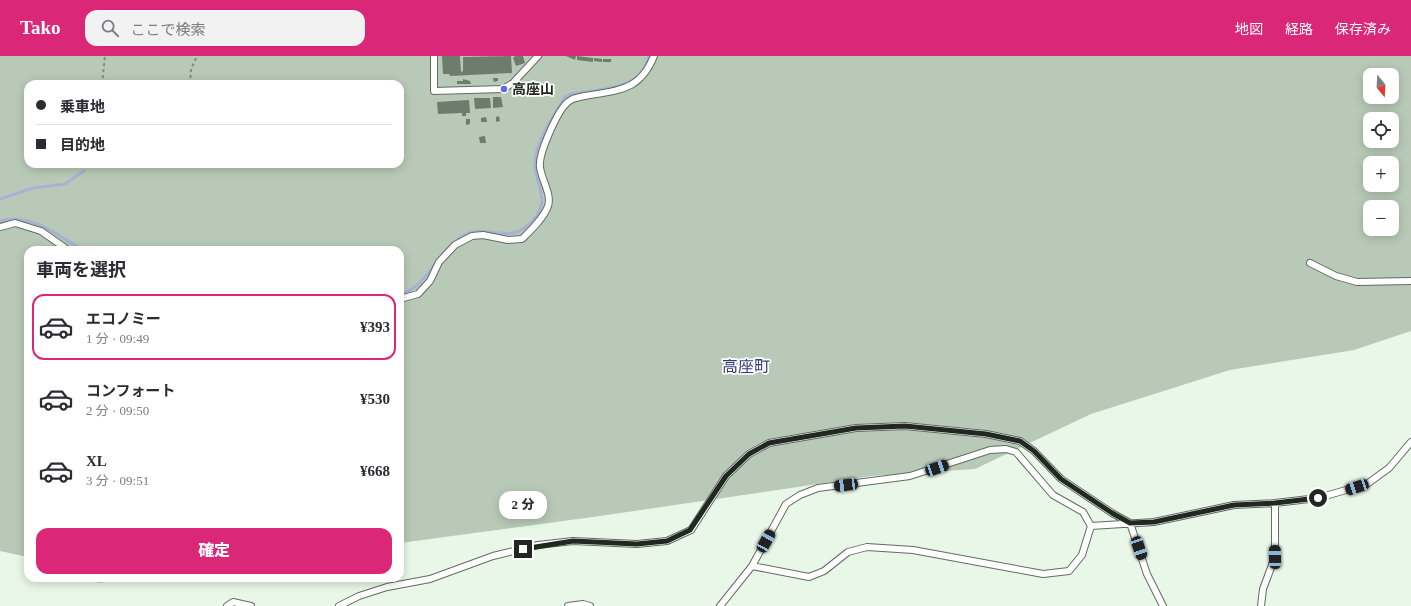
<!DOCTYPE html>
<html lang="ja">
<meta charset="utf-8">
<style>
:root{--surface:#fff;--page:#f2f2f3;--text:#2b2b33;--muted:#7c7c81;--line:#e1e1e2;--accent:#db2777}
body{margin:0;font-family:"Times New Roman","Noto Sans JP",serif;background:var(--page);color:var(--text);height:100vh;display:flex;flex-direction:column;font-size:15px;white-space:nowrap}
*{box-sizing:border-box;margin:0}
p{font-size:13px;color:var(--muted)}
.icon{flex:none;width:22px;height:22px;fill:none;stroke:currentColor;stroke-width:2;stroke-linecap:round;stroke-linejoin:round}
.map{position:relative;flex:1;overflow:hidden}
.drawer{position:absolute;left:24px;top:190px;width:380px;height:336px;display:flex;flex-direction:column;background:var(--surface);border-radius:12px;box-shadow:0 2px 10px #0003}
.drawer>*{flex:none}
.banner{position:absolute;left:24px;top:24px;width:380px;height:88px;border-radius:12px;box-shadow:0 2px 10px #0003;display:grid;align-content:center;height:88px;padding:0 12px;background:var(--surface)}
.needle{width:26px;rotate:162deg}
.buttons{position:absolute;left:1363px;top:12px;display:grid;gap:8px}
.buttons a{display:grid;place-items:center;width:36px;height:36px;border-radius:8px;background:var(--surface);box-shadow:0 2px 10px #0003;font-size:20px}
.end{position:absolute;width:18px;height:18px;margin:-9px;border:5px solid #212721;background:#fff;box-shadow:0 0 0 2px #fff}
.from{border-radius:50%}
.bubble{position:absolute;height:28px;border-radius:12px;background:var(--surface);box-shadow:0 2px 10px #0003;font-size:13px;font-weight:800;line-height:28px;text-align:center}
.car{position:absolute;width:12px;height:24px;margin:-12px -6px;border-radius:5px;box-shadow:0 0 3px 1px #0007;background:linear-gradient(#222 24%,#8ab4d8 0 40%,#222 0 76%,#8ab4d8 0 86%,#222 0)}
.banner b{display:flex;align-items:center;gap:14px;height:38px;font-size:15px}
.banner b+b{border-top:1px solid var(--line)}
.banner i{width:10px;height:10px;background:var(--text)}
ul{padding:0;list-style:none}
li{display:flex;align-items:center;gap:12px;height:66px;margin:0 8px 6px;padding:0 4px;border:2px solid transparent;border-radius:12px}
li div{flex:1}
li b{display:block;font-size:15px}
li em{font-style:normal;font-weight:800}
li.current{border-color:var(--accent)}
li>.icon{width:36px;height:36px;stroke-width:1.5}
h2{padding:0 12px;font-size:18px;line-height:48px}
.cta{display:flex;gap:8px;margin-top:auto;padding:8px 12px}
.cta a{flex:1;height:46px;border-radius:12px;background:var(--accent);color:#fff;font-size:16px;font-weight:800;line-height:46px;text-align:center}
header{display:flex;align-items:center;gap:24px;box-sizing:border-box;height:56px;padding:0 20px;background:var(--accent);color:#fff}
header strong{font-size:19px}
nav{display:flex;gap:22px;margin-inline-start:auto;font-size:14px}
.search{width:280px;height:36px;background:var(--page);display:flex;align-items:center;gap:10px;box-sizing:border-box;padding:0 14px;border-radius:12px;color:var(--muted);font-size:15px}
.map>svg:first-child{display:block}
.green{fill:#b8cab7;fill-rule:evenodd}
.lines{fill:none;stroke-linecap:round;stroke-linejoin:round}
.stream{stroke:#a7b1d6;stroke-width:3}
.building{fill:#6e7c6e}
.service-casing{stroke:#606d5f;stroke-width:8}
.path{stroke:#818b80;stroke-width:2;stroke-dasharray:3 3;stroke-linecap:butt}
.service{stroke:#fff;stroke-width:6}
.route{stroke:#212721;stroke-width:5}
.poi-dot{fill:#5a6ce3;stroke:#fff;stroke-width:1.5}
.labels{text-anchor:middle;stroke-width:3.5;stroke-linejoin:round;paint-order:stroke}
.poi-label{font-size:14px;font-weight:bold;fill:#212721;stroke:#fff;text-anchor:start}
.quarter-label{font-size:16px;fill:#343f7a;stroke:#fff}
</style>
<header>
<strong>Tako</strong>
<div class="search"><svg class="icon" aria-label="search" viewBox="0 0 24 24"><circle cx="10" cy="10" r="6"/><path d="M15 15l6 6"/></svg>ここで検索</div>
<nav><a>地図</a><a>経路</a><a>保存済み</a></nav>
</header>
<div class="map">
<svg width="1411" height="550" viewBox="0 0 1411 550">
<rect width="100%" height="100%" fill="#e8f7e7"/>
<path class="green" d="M 0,0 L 1411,0 L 1411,275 L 1354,294 L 1230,314 L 1091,358 L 975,413 L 872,420 L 600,460 L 400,487 L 400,194 L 28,194 L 28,501 L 0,495 ZM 1370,19 L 1392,19 L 1392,41 L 1370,41 ZM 28,28 L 400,28 L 400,108 L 28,108 ZM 1370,63 L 1392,63 L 1392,85 L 1370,85 ZM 1370,107 L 1392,107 L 1392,129 L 1370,129 ZM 1370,151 L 1392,151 L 1392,173 L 1370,173 Z
M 91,522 L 131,522 L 98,527 Z"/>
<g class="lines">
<path class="stream" d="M 0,143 L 33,132 L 65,128 L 84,115
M 0,165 C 32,157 57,179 83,194
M 400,239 C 427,230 436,199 458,183 C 483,164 504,188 526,171 C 559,145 529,125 536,98 C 541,78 554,59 565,41 C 571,37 578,37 585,36 C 603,34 629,31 641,17 C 645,13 647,5 649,0"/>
</g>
<path class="building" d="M 442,0 L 460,0 L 461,16 L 463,15 L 463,1 L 511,0 L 512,17 L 450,20 L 449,18 L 443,18 Z
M 515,0 L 523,0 L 525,7 L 516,10 L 513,2 Z
M 566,0 L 576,0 L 575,4 Z
M 577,0 L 585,1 L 585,5 L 577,4 Z
M 585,1 L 593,2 L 593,6 L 585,5 Z
M 594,2 L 602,3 L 602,6 L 594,5 Z
M 603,3 L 611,3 L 611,6 L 603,6 Z
M 493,22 L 498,22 L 498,25 L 494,26 Z
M 463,23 L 470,25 L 471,28 L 457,28 L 457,25 L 463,25 Z
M 493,41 L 501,41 L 503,51 L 493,52 Z
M 474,42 L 490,42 L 491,52 L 475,53 Z
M 469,44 L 470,57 L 466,57 L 466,60 L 462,60 L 462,57 L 438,58 L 437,46 Z
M 499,60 L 500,65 L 496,66 L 496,61 Z
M 486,61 L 487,66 L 481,66 L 481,62 Z
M 466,63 L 470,63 L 470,68 L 466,69 Z
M 485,80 L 486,87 L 480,87 L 479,81 Z"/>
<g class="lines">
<g class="service-casing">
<path id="service" d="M 434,0 L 434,35 L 503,33 L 513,27 L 538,0
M 0,171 L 15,167 L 41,175 L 68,194
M 1310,207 L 1336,220 L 1357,226 L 1411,225
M 400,243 L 418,238 L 430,225 L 439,206 L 455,189 L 472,180 L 483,179 L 508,184 L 522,183 C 531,174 544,162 548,150 C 552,138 541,123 540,111 C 538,98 556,60 564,50 C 570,42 576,42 585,40 C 619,34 640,35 654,0
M 1091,470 L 1154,466 L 1234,449 L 1275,447 L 1318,442 L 1367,428 L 1389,412 L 1411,386
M 227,550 L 233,546 L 251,550
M 339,550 L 359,540 L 387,531 L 430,523 L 493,500 L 538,489 L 573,485 L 637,488 L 667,485 L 691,474 L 726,420 L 749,398 L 769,387 L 856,372 L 905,370 L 986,378 L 1020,385 L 1034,395 L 1061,423 L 1112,457 L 1130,467 L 1147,518 L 1163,550
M 568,550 L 583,548 L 590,550
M 720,550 L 752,510 L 786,448 L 800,439 L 818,432 L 910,420 L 990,394 L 1006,393 L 1016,396 L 1053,439 L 1083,456 L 1091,470 L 1082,499 L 1069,515 L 1043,518 L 913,494 L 867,491 L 848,496 L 824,515 L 809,521 L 752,510
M 1261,550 L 1263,533 L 1275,501 L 1275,447"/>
</g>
<path class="path" d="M 102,28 L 105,0
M 190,28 L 191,13 L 197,0"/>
<use href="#service" class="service"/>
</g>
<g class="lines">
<path class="route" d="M 523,493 L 573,485 L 637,488 L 667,485 L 690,474 L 726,420 L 749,398 L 769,387 L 856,372 L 905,370 L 986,378 L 1020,385 L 1034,395 L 1061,423 L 1112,457 L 1130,467 L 1154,466 L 1234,449 L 1275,447 L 1318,442"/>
</g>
<circle class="poi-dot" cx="504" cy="33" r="4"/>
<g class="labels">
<g class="poi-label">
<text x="512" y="38">高座山</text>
</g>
<g class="quarter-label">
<text x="746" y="316">高座町</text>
</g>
</g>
</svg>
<div class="buttons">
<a><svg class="needle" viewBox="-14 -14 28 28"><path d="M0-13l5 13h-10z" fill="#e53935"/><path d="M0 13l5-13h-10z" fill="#7c7c81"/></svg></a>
<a><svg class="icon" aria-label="locate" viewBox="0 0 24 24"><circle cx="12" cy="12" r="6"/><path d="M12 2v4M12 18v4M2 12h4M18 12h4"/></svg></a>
<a>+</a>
<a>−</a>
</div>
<i class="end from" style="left:1318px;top:442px"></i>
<i class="end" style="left:523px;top:493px"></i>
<div class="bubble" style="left:499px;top:435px;width:48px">2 分</div>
<i class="car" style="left:937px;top:412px;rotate:71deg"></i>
<i class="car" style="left:846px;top:429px;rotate:263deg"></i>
<i class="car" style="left:1357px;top:431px;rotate:252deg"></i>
<i class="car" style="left:766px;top:485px;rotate:29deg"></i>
<i class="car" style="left:1139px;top:492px;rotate:162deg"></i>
<i class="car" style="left:1275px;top:501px;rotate:359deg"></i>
<div class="banner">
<b><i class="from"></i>乗車地</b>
<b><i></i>目的地</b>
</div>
<section class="drawer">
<h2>車両を選択</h2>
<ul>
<li class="current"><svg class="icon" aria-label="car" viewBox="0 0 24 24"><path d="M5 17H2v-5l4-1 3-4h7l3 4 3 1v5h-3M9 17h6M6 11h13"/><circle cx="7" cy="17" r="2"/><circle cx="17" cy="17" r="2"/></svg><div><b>エコノミー</b><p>1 分 · 09:49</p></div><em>¥393</em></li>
<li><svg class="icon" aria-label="car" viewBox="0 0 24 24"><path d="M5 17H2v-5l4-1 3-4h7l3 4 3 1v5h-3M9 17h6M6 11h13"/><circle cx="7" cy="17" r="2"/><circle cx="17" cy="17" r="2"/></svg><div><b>コンフォート</b><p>2 分 · 09:50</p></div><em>¥530</em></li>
<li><svg class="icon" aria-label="car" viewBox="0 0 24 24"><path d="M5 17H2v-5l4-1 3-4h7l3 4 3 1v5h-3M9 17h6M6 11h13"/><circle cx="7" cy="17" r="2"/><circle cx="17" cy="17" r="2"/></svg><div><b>XL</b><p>3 分 · 09:51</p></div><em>¥668</em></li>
</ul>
<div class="cta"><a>確定</a></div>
</section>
</div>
